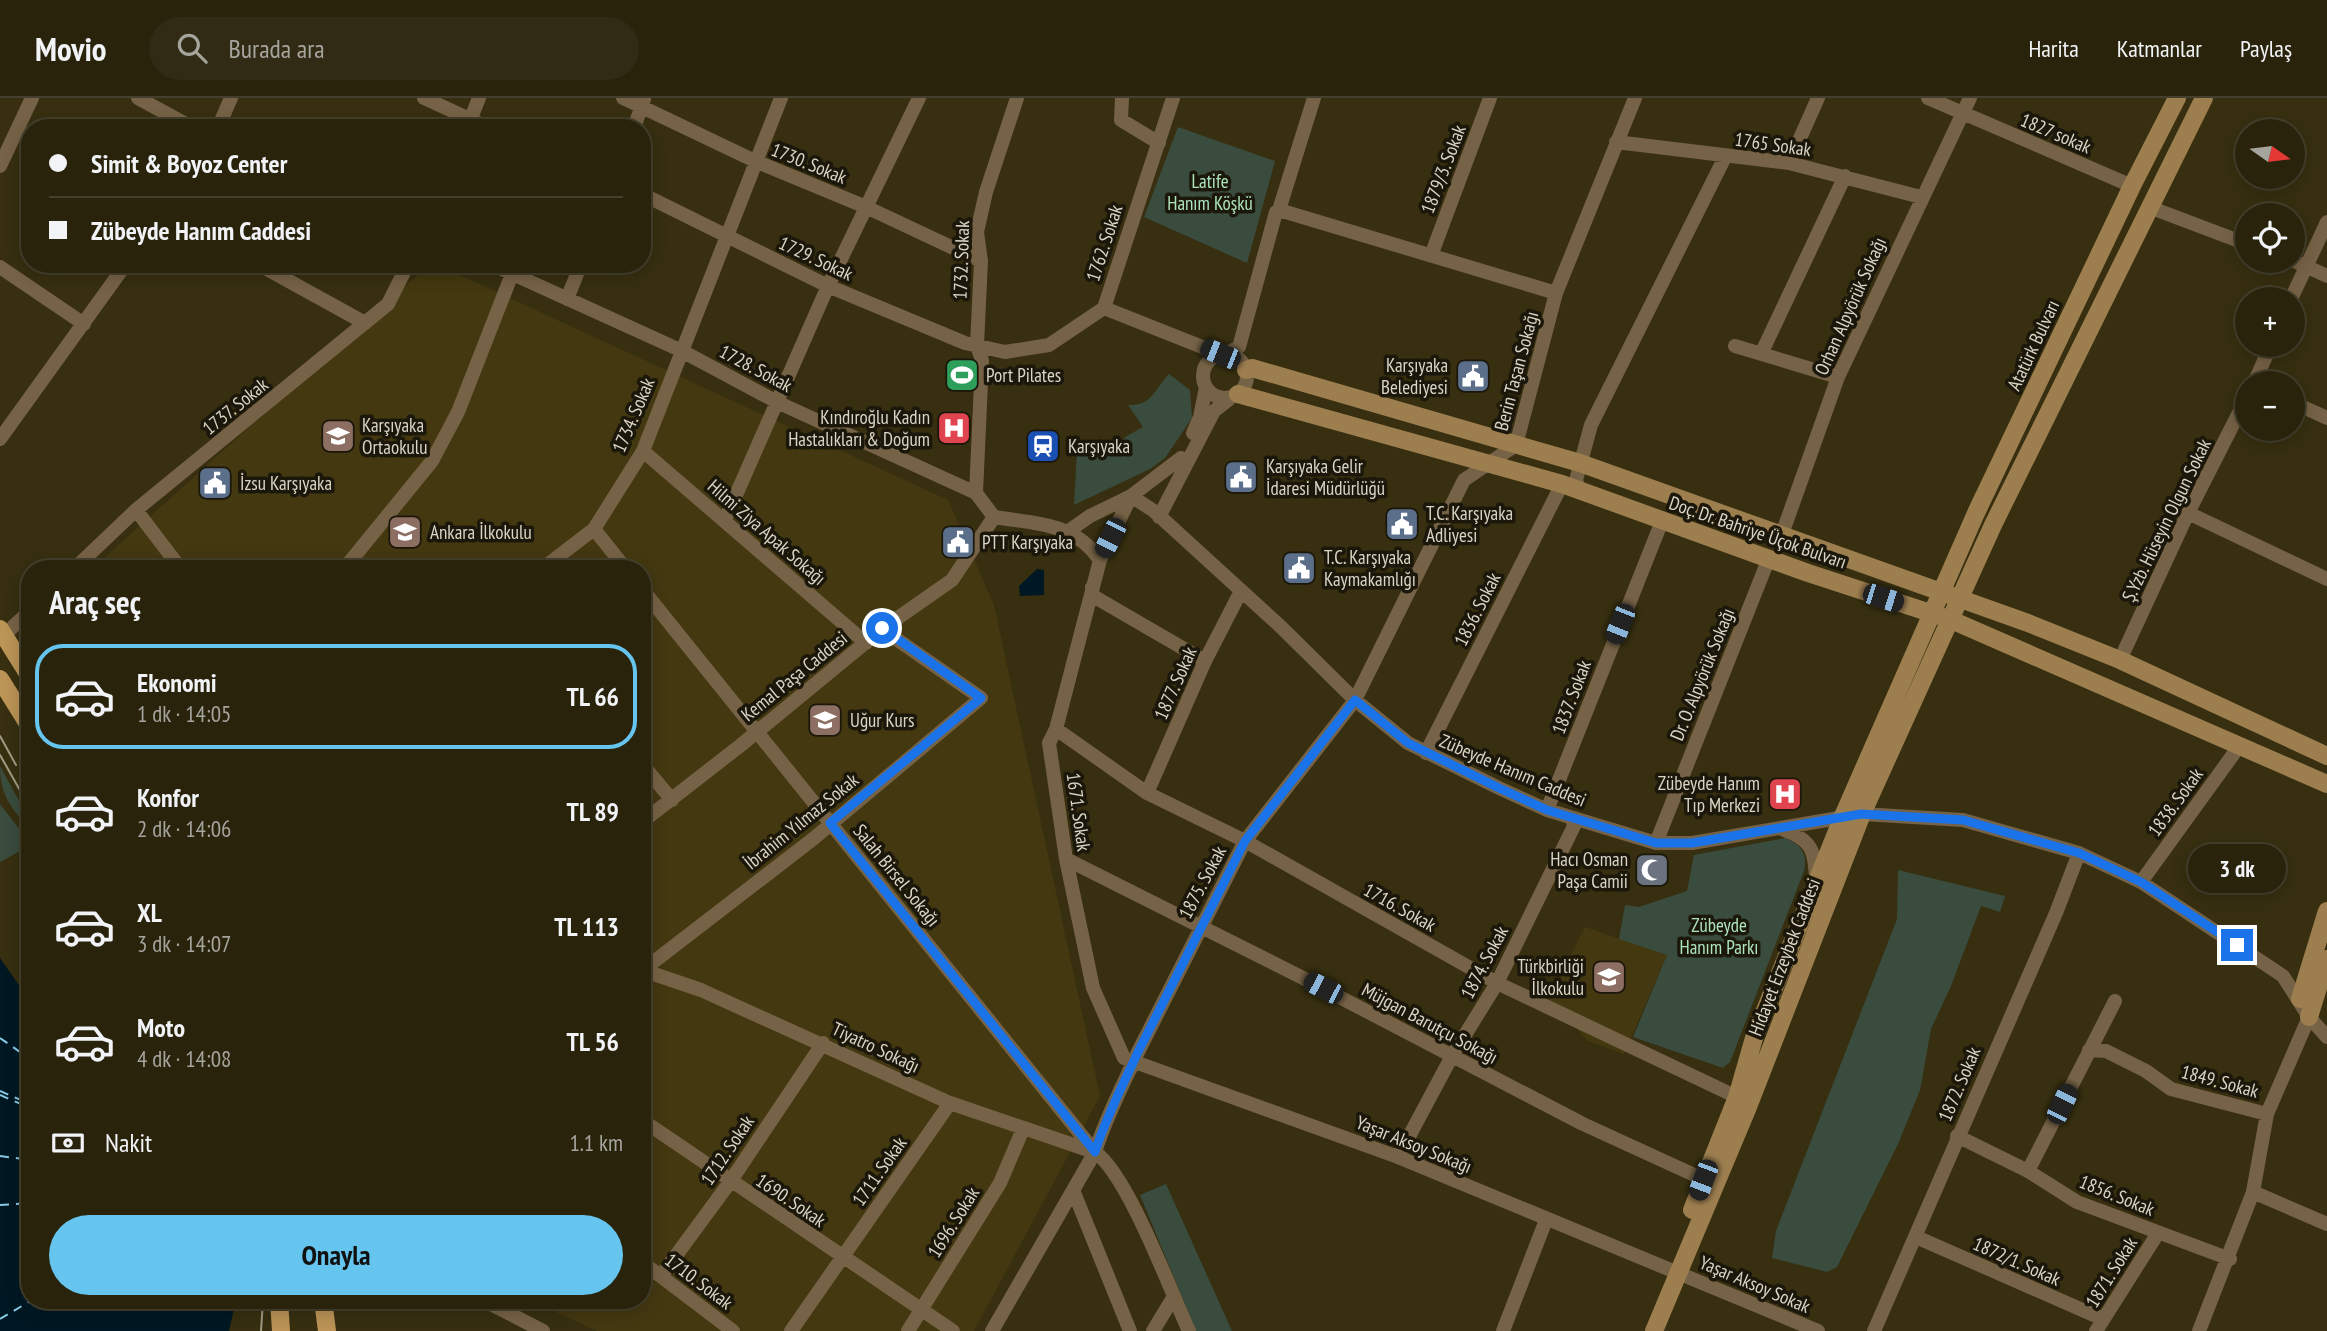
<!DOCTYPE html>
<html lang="tr">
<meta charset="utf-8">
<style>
:root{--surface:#29230c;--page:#312b15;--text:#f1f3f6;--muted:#a5a49d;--line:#45402d;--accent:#65c5ee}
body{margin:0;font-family:"PT Sans Narrow",sans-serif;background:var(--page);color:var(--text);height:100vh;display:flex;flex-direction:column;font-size:26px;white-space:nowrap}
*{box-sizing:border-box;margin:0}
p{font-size:23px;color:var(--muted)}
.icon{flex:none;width:38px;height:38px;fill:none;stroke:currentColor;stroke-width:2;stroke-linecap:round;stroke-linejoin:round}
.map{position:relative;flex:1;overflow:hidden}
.panel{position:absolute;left:21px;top:462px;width:630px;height:749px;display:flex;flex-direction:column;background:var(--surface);border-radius:28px;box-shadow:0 4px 18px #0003,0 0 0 2px var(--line)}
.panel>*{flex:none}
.banner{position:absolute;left:21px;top:21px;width:630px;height:154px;border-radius:28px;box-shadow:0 4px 18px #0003,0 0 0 2px var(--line);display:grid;align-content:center;height:154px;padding:0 28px;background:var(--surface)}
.needle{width:46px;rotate:104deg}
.controls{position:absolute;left:2235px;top:21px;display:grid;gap:14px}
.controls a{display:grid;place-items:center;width:70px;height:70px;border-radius:50%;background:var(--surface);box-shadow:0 4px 18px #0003,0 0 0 2px var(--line);font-size:35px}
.end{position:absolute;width:32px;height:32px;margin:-16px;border:9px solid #1a73e8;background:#fff;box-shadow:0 0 0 4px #fff}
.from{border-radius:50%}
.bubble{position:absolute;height:49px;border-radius:24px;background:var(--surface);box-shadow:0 4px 18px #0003,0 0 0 2px var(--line);font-size:23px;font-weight:700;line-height:49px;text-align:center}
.car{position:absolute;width:21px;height:42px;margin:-21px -10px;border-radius:9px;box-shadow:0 0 5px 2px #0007;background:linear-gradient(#222 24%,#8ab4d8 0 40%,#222 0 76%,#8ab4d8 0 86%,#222 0)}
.banner b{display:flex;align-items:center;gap:24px;height:66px;font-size:26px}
.banner b+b{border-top:2px solid var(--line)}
.banner i{width:18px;height:18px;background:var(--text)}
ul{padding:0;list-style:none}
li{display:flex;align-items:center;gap:21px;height:105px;margin:0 14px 10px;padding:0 14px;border:4px solid transparent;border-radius:28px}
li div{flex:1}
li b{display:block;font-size:26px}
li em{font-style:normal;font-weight:700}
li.on{border-color:var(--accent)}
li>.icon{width:63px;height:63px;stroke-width:1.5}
h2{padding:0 28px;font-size:32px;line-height:84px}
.pay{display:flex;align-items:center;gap:18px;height:77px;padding:0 28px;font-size:26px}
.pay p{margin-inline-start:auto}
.action{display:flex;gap:14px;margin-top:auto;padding:14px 28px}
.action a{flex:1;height:80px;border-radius:42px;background:var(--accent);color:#111;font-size:28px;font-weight:700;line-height:80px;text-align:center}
header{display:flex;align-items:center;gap:42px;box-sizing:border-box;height:98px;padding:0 35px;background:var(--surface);border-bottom:2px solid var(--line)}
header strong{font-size:33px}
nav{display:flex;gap:38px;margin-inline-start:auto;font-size:24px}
.search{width:490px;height:63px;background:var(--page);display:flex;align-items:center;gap:18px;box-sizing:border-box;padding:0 24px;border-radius:38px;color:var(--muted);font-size:26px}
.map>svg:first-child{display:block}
.built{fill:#433810}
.green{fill:#394c3e}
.water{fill:#001823}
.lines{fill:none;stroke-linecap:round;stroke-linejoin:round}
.ferry{stroke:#87cae7;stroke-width:2;stroke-dasharray:9 7;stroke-linecap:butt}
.street{stroke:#766246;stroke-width:14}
.secondary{stroke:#9d7e4f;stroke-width:18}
.primary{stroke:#bb9456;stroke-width:18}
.tram{stroke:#a19b85;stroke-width:2}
.route{stroke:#1a73e8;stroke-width:9}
.labels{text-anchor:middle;stroke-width:7;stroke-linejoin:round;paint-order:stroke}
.street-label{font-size:19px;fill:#dad5c4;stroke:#1b170a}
.park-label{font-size:19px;fill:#ade4bd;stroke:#1b170a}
.poi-label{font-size:19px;fill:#dad5c4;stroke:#1b170a;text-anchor:start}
</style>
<header>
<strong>Movio</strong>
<div class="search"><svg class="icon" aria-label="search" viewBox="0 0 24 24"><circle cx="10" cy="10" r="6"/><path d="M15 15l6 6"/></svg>Burada ara</div>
<nav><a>Harita</a><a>Katmanlar</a><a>Paylaş</a></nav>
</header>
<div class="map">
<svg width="2327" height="1233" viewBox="0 0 2327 1233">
<rect width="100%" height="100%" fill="#372f10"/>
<path class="built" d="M 430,166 L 436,166 L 948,402 L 994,507 L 1100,998 L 974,1233 L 597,1233 L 530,1202 L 642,1202 L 642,471 L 92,471 Z
M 1585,829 L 1667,857 L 1624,956 L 1588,943 L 1549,901 Z"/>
<path class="green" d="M 1178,29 L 1275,63 L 1247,165 L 1144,119 Z
M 1169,276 L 1190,292 L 1192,320 L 1165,360 L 1150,371 L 1074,407 L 1077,353 L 1111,353 L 1127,338 L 1143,329 L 1128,307 C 1152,308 1154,292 1169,276 Z
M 0,668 L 30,723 L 30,731 C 11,710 0,697 0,668 Z
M 0,706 L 30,745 L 27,760 L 22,752 L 0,764 Z
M 1785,740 C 1801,747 1808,755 1804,773 L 1730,964 L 1723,970 L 1633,939 L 1667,857 L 1619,841 L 1625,807 L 1639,809 L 1687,793 L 1694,757 Z
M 1898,772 L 2005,798 L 2000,814 L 1981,808 L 1951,888 L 1931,931 L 1920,992 L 1898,1046 L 1837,1169 L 1827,1174 L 1772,1160 L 1776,1133 L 1897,821 Z
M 1166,1086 L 1232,1233 L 1196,1233 L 1140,1097 Z"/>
<path class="water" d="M 1037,471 L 1044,472 L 1044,497 L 1020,498 L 1019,488 Z
M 0,860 L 30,903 L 30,1202 L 236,1202 L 229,1233 L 0,1233 Z"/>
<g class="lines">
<path class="ferry" d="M 0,940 L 30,961
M 0,993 L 30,1006
M 0,997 L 30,1010
M 0,1058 L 30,1062
M 0,1107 L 30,1105
M 0,1221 L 32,1202"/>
<path class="street" d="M 138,0 L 193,30
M 424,0 L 489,30
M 623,0 L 755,63 L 866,109 L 981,163
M 1122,0 L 1121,22 L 1159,45
M 1928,0 L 2132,88
M 468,28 L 479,0
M 218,30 L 231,0
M 634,30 L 644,1
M 1616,44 L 1789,65 L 1921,99
M 1789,65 L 1818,0
M 0,68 L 32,0
M 642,96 L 828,188 L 965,245 L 1005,254 L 1049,247 L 1104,210 L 1173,0
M 2149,109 L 2247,146
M 1279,112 L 1556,195
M 1432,155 L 1490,0
M 2292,162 L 2327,178
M 258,166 L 365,225
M 491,166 L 680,252 L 779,305 L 976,395 L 994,419
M 0,169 L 84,226
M 567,201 L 581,166
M 2291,201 L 2327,124
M 1104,210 L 1220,256
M 1735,248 L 1838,279
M 1762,254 L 1845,78
M 1226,256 L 1239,249 L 1276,114 L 1279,112 L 1314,0
M1203 278a22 22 0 1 1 44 0a22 22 0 1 1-44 0Z
M 2254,285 L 2271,247
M 2292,304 L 2327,320
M 1193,335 L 1200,319 L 1206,289
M 0,341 L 126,166
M 643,353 L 866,545
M 1579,391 L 1576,382 L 1591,327 L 1725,59
M 976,395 L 982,263 L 977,247 L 981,163 L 977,134 L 986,94 L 1017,0
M 1131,398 L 1154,413 L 1280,528 L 1355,602 L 1408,645 L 1499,690 L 1547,712 L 1656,745 L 1692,745 L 1862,716 L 1963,722 L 2079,755 L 2141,784 L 2283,878 L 2309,919 L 2327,939
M 1131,398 L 1100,462 L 1056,631 L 1049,645 L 1066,761 L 1093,890 L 1124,960 L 1398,1059 L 1818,1233
M 136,412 L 181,471
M 2188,415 L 2327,481
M 994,419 C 1036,426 1074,424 1100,462
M 1159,419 L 1214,313 L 1232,299
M 725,422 L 828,188 L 919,0
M 594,431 L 626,471
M 1070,432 L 1090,418 L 1131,398 L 1181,360
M 1781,439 L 1838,279 L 1970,0
M 74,471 L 136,412 L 388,206 L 408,166
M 344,471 L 432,363 L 458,314 L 512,176
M 542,471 L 594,431 L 643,353 L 781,0
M 1092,489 L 1093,498 L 1205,563
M 642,491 L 1095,1054 C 1128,1077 1170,1192 1189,1233
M 4,537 L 30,513
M 2120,562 L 2188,415 L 2247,299
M 1056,631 L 1147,695 L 1245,743 L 1497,885 L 1737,999
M 1426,655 L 1562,386
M 642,666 L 672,702
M 1147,695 L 1205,563 L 1241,493
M 1547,712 L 1662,423
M 642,724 L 741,647 L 882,531 L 952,482 L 994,419
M 1784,732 C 1812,742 1815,753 1816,782
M 1656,745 L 1769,460
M 1066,761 L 1301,879 L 1583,1026 L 1703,1081
M 2141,784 L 2240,647
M 642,872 L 701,892 L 950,1005 L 1094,1054
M 643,872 L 813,741 L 981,600 L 882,531
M 2089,952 L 2106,953 L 2146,973 L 2171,991 L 2267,1016
M 642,1022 L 953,1233
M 1957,1038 L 2028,1073 L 2077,1104 L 2230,1161
M 1398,1059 L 1452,958 L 1497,885 L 1574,728 L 1572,720
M 2028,1073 L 2115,903
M 1073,1092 L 1130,1233
M 2253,1094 L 2327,1126
M 1916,1139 L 2103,1221
M 642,1164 L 733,1233
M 661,1178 L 730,1084 L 823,945
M 483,1202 L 543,1233
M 791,1233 L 950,1005
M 908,1233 L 1000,1085 L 1023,1031
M 992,1233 L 1095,1054 C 1106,1019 1123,987 1138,954 L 1245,743 L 1355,602 L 1464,382 L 1516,347 L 1556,195 L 1635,0
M 1153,1233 L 1173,1200
M 1503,1233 L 1546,1122
M 1874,1233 L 2056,815 L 2079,755
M 2096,1233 L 2158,1135
M 2199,1233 L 2253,1094 L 2267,1016 L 2309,919"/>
<path class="secondary" d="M 1246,272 L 1252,270 L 1580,365 L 2028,525 L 2120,562 L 2327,658
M 1238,296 L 1562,386 L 1808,475 L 1949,521 L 2327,686
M 2300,901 L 2327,813
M 2309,919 L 2327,861
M 1692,1112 L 1737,999 L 1754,940 L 1843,718 L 1976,415 L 2132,88 L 2177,0
M 1654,1233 L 1748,1009 L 1862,716 L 1993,427 L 2204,0"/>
<path class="primary" d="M 0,531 L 30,579
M 0,581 L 30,629
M 279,1202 L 281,1233
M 323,1202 L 327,1233"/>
<path class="tram" d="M 0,638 L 16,667
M 0,657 L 30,710
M 261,1233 L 263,1202"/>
</g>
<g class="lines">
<path class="route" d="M 882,530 L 981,600 L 830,725 L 1095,1054 C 1106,1019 1123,987 1138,954 L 1245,743 L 1355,602 L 1408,645 L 1499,690 L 1547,712 L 1656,745 L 1692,745 L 1861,716 L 1963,722 L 2079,755 L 2141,784 L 2237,847"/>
</g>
<defs>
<g id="stadium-square" transform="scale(1.75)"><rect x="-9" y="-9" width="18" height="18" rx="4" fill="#2e9e5b" stroke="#1b170a"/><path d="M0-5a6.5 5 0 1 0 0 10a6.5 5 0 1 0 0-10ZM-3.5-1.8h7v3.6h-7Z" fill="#fff"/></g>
<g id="civic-square" transform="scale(1.75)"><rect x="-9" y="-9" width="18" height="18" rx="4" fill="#5c6f8a" stroke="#1b170a"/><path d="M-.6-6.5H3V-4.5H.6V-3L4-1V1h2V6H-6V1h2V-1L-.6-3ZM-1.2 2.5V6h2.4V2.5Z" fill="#fff"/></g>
<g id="hospital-square" transform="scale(1.75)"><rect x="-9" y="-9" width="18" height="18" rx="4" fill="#e0444e" stroke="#1b170a"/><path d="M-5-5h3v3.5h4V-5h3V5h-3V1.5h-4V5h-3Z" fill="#fff"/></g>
<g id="school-square" transform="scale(1.75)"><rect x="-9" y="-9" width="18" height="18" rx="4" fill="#8d6e63" stroke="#1b170a"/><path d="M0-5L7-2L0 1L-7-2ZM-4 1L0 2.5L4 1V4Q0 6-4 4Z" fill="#fff"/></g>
<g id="station-square" transform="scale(1.75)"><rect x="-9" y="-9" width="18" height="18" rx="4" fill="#1a4fb4" stroke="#1b170a"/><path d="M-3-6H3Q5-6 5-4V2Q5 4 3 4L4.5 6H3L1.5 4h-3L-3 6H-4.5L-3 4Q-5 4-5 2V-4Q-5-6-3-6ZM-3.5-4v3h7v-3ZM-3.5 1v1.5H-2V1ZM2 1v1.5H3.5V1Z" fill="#fff"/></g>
<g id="mosque-square" transform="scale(1.75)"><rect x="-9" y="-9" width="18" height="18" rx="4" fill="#6b7280" stroke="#1b170a"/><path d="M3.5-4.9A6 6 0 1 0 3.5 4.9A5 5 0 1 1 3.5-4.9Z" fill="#fff"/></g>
</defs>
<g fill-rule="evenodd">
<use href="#stadium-square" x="962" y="277"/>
<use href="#civic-square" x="1473" y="278"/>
<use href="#hospital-square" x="954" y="330"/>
<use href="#school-square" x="338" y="338"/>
<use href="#station-square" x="1043" y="348"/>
<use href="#civic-square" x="1241" y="379"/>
<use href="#civic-square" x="215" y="385"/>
<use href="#civic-square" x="1402" y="426"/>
<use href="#school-square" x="405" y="434"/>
<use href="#civic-square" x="958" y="444"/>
<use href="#civic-square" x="1299" y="470"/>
<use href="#school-square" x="825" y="622"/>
<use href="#hospital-square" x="1785" y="696"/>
<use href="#mosque-square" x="1652" y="772"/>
<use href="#school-square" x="1609" y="879"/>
</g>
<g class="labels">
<g class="street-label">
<text transform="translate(2056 35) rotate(23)" y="7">1827 sokak</text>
<text transform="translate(1773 46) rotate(8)" y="7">1765 Sokak</text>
<text transform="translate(809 65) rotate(22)" y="7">1730. Sokak</text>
<text transform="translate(1443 71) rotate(-69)" y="7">1879/3. Sokak</text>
<text transform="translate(1104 145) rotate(-72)" y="7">1762. Sokak</text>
<text transform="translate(816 160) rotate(25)" y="7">1729. Sokak</text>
<text transform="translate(961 162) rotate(-88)" y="7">1732. Sokak</text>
<text transform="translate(1850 208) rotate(-66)" y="7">Orhan Alpyörük Sokağı</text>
<text transform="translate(2033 247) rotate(-65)" y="7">Atatürk Bulvarı</text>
<text transform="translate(756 270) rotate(28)" y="7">1728. Sokak</text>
<text transform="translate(1516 273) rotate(-75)" y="7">Berin Taşan Sokağı</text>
<text transform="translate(235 308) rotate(-39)" y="7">1737. Sokak</text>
<text transform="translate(633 317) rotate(-67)" y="7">1734. Sokak</text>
<text transform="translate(2166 422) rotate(-64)" y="7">Ş.Yzb. Hüseyin Olgun Sokak</text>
<text transform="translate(767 434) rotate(41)" y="7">Hilmi Ziya Apak Sokağı</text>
<text transform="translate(1758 434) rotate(19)" y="7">Doç. Dr. Bahriye Üçok Bulvarı</text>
<text transform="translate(1477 511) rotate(-63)" y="7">1836. Sokak</text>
<text transform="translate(1702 576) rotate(-68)" y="7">Dr. O. Alpyörük Sokağı</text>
<text transform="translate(794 578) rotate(-39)" y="7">Kemal Paşa Caddesi</text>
<text transform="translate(1175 585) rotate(-66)" y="7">1877. Sokak</text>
<text transform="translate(1571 599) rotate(-69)" y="7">1837. Sokak</text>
<text transform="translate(1513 672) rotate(23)" y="7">Zübeyde Hanım Caddesi</text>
<text transform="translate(2175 704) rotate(-54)" y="7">1838. Sokak</text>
<text transform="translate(1079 714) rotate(82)" y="7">1671. Sokak</text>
<text transform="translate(801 723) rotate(-39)" y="7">İbrahim Yılmaz Sokak</text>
<text transform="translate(897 777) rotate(51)" y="7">Salah Birsel Sokağı</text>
<text transform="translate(1202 784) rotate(-62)" y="7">1875. Sokak</text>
<text transform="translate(1400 809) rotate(29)" y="7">1716. Sokak</text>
<text transform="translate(1784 859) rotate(-69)" y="7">Hidayet Erzeybek Caddesi</text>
<text transform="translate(1484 864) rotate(-62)" y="7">1874. Sokak</text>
<text transform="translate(1430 925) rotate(28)" y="7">Müjgan Barutçu Sokağı</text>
<text transform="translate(876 949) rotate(25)" y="7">Tiyatro Sokağı</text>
<text transform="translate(2220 983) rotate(15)" y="7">1849. Sokak</text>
<text transform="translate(1959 986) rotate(-67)" y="7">1872. Sokak</text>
<text transform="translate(1414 1046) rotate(22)" y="7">Yaşar Aksoy Sokağı</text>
<text transform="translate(727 1052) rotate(-56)" y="7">1712. Sokak</text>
<text transform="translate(879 1073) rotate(-55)" y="7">1711. Sokak</text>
<text transform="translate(2117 1097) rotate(22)" y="7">1856. Sokak</text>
<text transform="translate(791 1102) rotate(34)" y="7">1690. Sokak</text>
<text transform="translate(953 1124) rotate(-58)" y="7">1696. Sokak</text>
<text transform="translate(2017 1163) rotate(24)" y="7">1872/1. Sokak</text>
<text transform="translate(2111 1174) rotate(-58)" y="7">1871. Sokak</text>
<text transform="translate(699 1183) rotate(37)" y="7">1710. Sokak</text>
<text transform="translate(1755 1186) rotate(23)" y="7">Yaşar Aksoy Sokak</text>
</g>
<g class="park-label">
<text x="1210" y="90">Latife<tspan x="1210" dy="22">Hanım Köşkü</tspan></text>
<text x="1719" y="834">Zübeyde<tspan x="1719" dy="22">Hanım Parkı</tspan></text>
</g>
<g class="poi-label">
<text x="1448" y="274" text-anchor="end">Karşıyaka<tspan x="1448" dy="22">Belediyesi</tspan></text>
<text x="986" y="284">Port Pilates</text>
<text x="930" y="326" text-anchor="end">Kındıroğlu Kadın<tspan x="930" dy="22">Hastalıkları &amp; Doğum</tspan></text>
<text x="362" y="334">Karşıyaka<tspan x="362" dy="22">Ortaokulu</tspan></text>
<text x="1068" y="355">Karşıyaka</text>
<text x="1266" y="375">Karşıyaka Gelir<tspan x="1266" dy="22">İdaresi Müdürlüğü</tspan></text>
<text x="240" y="392">İzsu Karşıyaka</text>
<text x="1426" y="422">T.C. Karşıyaka<tspan x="1426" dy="22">Adliyesi</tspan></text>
<text x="430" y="441">Ankara İlkokulu</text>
<text x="982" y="451">PTT Karşıyaka</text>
<text x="1324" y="466">T.C. Karşıyaka<tspan x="1324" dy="22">Kaymakamlığı</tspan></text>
<text x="850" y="629">Uğur Kurs</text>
<text x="1760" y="692" text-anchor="end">Zübeyde Hanım<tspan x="1760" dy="22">Tıp Merkezi</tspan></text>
<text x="1628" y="768" text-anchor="end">Hacı Osman<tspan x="1628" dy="22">Paşa Camii</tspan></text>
<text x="1584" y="875" text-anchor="end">Türkbirliği<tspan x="1584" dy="22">İlkokulu</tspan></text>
</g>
</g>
</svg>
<div class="controls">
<a><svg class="needle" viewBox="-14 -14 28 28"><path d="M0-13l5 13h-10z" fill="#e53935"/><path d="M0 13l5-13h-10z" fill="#a5a49d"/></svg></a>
<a><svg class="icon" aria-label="locate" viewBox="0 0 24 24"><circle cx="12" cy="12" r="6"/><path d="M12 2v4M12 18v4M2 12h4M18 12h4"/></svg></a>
<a>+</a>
<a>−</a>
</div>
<i class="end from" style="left:882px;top:530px"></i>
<i class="end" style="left:2237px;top:847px"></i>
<div class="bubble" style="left:2188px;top:746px;width:98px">3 dk</div>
<i class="car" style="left:1220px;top:256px;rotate:292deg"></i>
<i class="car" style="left:1110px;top:440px;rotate:207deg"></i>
<i class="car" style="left:1883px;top:500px;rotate:108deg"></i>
<i class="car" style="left:1620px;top:526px;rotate:202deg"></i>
<i class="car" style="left:1323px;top:890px;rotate:297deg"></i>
<i class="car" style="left:2062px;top:1006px;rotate:26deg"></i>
<i class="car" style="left:1703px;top:1082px;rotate:201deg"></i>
<div class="banner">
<b><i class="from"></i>Simit &amp; Boyoz Center</b>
<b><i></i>Zübeyde Hanım Caddesi</b>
</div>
<section class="panel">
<h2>Araç seç</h2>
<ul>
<li class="on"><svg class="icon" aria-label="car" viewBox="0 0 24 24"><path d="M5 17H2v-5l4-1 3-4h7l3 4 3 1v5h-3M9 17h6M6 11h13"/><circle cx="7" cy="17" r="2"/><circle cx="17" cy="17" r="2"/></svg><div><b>Ekonomi</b><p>1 dk · 14:05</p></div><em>TL 66</em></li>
<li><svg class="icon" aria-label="car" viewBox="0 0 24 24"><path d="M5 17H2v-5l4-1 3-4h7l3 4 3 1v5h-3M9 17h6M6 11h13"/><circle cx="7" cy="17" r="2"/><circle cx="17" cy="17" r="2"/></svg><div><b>Konfor</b><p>2 dk · 14:06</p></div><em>TL 89</em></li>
<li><svg class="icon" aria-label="car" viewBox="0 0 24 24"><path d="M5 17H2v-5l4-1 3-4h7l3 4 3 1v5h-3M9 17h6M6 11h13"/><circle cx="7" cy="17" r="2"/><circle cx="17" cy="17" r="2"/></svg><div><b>XL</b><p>3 dk · 14:07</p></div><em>TL 113</em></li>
<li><svg class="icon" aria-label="car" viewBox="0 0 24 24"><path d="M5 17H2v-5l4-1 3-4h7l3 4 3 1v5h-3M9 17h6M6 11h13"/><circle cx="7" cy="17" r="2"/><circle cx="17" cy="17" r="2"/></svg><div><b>Moto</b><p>4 dk · 14:08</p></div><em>TL 56</em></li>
</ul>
<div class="pay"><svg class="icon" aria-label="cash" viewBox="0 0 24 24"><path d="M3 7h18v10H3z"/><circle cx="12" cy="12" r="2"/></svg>Nakit<p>1.1 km</p></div>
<div class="action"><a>Onayla</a></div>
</section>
</div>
